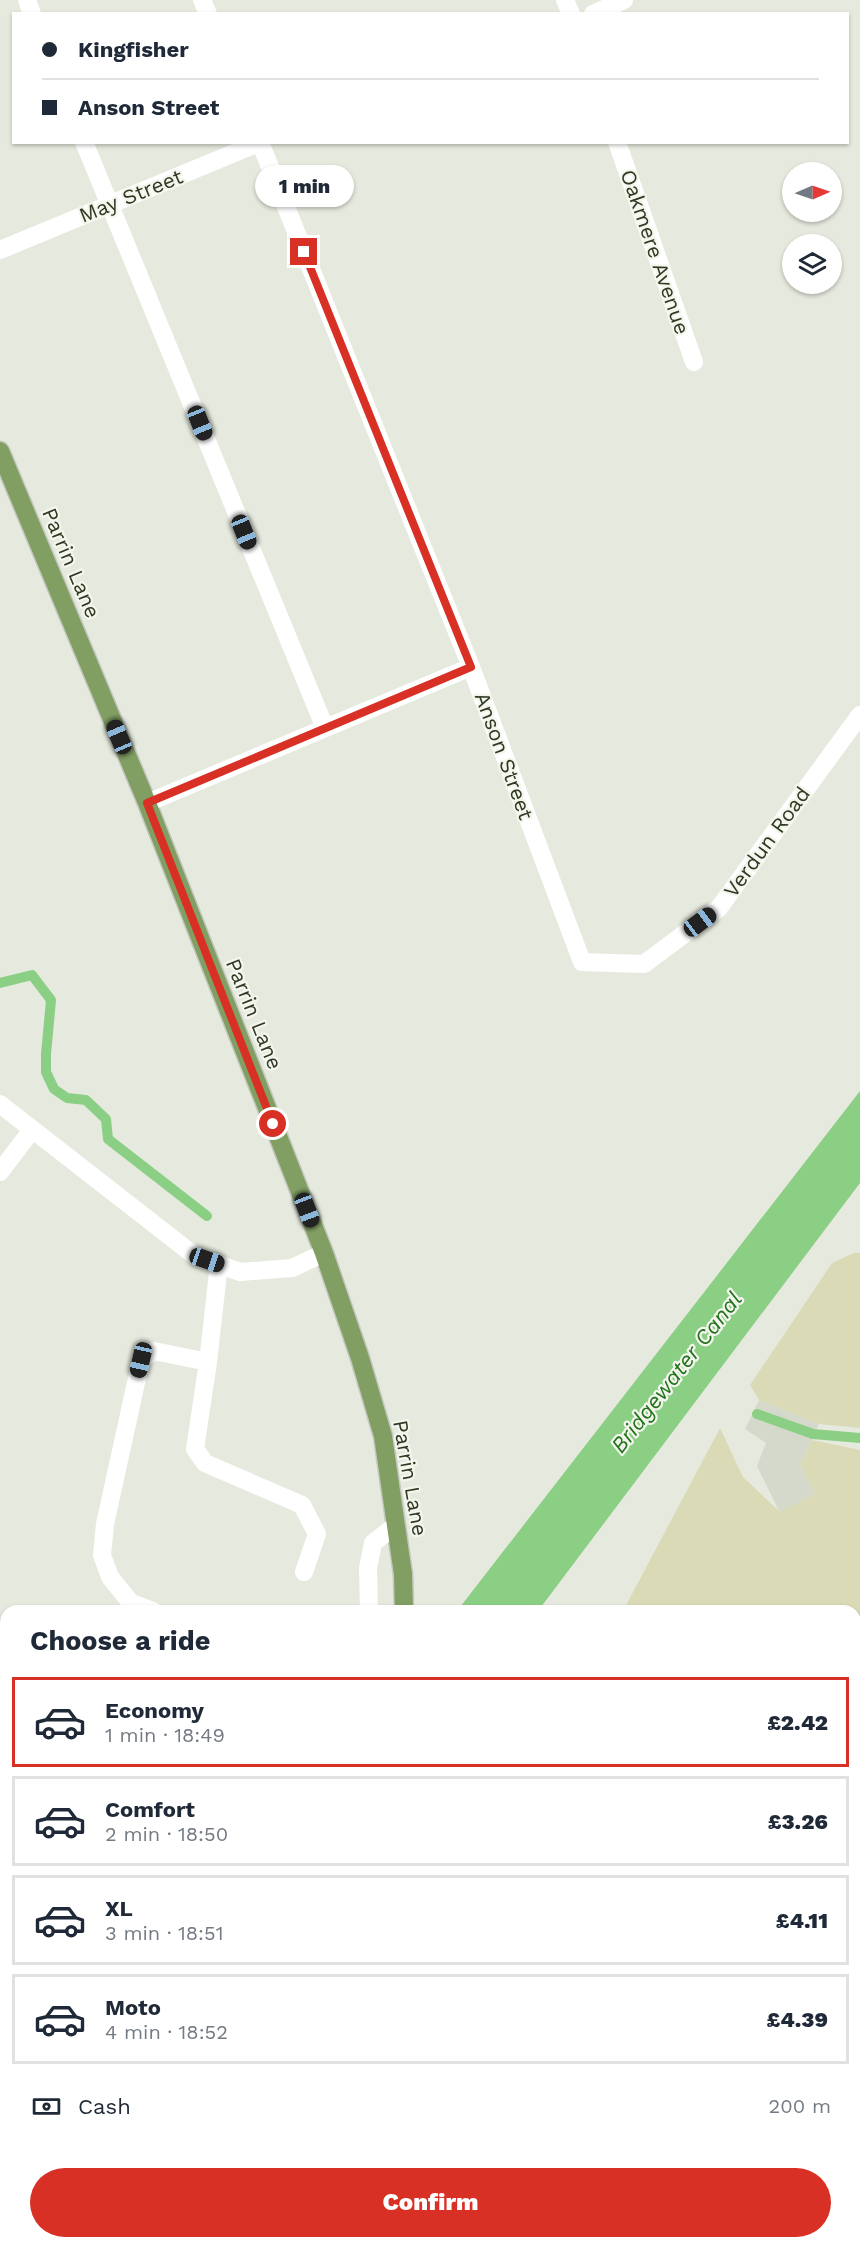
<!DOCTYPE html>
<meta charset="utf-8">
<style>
:root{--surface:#fff;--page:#f6f6f7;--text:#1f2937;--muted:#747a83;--line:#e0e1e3;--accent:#d93025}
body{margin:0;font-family:"Work Sans",sans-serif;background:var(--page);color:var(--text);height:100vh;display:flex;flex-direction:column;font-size:22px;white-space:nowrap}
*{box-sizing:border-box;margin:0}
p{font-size:20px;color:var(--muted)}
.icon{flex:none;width:33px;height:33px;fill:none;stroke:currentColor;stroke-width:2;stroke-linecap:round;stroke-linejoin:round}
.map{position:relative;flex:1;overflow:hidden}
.panel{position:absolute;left:0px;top:1605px;width:861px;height:644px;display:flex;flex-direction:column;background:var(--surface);border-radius:18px 18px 0 0;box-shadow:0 2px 4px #0004}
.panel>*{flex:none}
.top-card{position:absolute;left:12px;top:12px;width:837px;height:132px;border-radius:0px;box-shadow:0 2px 4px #0004;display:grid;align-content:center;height:132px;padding:0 30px;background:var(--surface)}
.needle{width:39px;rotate:88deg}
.buttons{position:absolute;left:782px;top:162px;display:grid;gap:12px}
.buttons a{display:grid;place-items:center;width:60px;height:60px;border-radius:50%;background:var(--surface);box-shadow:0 2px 4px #0004;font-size:30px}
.end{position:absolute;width:27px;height:27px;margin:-14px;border:8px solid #d93025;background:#fff;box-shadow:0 0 0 3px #fff}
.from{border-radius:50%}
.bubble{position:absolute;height:42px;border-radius:21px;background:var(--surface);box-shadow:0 2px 4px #0004;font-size:20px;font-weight:800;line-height:42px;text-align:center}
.car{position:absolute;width:18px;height:36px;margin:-18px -9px;border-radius:8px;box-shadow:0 0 4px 2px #0007;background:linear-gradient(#222 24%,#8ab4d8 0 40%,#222 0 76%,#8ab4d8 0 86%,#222 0)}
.top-card b{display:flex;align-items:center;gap:21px;height:57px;font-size:22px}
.top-card b+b{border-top:2px solid var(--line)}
.top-card i{width:15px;height:15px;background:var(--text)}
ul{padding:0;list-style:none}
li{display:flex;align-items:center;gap:18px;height:90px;margin:0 12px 9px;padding:0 18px;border:3px solid var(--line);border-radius:0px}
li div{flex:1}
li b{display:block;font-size:22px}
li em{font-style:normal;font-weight:800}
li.selected{border-color:var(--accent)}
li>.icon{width:54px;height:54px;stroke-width:1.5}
h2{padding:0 30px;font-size:27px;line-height:72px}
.pay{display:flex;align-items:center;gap:15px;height:66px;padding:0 30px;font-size:22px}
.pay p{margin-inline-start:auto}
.primary-button{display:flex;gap:12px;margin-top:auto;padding:12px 30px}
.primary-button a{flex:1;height:69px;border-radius:36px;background:var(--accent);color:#fff;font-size:24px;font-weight:800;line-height:69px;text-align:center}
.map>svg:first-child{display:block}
.built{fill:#d5d9cc}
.green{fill:#dadbb6}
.water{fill:#8bcf85}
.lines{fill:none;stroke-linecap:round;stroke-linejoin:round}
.stream{stroke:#8bcf85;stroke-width:10}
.major-casing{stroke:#c4c8c1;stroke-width:21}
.minor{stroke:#fff;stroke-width:18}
.major{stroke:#819f62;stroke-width:18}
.route{stroke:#d93025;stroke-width:8}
.labels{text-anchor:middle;stroke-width:4.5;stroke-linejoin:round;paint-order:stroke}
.street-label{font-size:21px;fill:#2d3920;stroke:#f4f6ee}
.water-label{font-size:22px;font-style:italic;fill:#21741b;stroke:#f4f6ee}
</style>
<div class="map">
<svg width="860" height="2248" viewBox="0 0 860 2248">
<rect width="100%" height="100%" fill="#e6eade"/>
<path class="built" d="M 759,1400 L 819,1424 L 800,1466 L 815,1494 L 780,1513 L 757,1466 L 766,1443 L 745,1429 Z"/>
<path class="green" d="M 854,1253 L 860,1253 L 860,1428 L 819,1424 L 759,1400 L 750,1385 L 832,1263 Z
M 720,1428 L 743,1477 L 780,1512 L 815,1494 L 800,1466 L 812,1440 L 860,1450 L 860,1741 L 855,1754 L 855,1611 L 623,1611 Z
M 860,1920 L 860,2027 L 855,2031 L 855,1924 Z
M 860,2113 L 860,2162 L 855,2166 L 855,2116 Z
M 0,2157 L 6,2160 L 6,2242 L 76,2243 L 74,2248 L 0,2248 Z
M 134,2242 L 254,2242 L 277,2248 L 132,2248 Z
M 463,2242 L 527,2243 L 530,2248 L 458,2248 Z
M 681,2243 L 798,2242 L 801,2248 L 674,2248 Z"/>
<path class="water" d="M 860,1091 L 860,1183 L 538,1611 L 457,1611 Z
M 0,1968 L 6,1969 L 6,2091 L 0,2087 Z"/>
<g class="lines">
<path class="stream" d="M 0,983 L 32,975 L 51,1000 L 46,1054 L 46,1072 L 54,1089 L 67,1098 L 86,1100 L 106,1119 L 108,1139 L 207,1216
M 757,1414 L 813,1434 L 860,1438"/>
<g class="major-casing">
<path id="major" d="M 0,451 L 147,803 L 324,1253 L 360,1358 L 383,1436 L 403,1574 L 404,1611
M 424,2242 L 427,2248
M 406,2248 L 408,2242"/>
</g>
<path class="minor" d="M 27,0 L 32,14
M 202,0 L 208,14
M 565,0 L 571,14
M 593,14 L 624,0
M 84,142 L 325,728
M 260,142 L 471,667 L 582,962 L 644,964 L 719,908 L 860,715
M 617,142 L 694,362
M 0,250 L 261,142
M 147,803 L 471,667
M 0,1104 L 195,1256 L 240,1272 L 292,1268 L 324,1253
M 0,1172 L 31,1131
M 208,1362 L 195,1449 L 205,1463 L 302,1505 L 317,1534 L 304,1572
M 153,1611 L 131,1603 L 110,1577 L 102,1555 L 105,1524 L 141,1360 L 154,1351 L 208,1362 L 219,1264
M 369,1611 L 368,1568 L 373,1543 L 396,1525
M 855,1828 L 860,1817
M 855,1878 L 860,1873
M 0,2125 L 6,2129"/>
<use href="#major" class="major"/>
</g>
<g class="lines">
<path class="route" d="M 273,1124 L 147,803 L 471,667 L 304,252"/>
</g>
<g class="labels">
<g class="street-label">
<text transform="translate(131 196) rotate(-22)" y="7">May Street</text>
<text transform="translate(655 252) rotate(71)" y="7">Oakmere Avenue</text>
<text transform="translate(71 563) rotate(67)" y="7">Parrin Lane</text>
<text transform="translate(504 756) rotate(70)" y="7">Anson Street</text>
<text transform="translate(767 842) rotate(-54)" y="7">Verdun Road</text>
<text transform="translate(254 1014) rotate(68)" y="7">Parrin Lane</text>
<text transform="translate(410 1478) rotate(80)" y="7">Parrin Lane</text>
</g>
<g class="water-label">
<text transform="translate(676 1372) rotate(-52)" y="8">Bridgewater Canal</text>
</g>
</g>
</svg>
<div class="buttons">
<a><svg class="needle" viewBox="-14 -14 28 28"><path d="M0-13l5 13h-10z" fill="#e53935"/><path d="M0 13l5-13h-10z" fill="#747a83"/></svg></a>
<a><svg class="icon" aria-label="layers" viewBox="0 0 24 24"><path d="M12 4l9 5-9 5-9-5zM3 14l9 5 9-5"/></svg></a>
</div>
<i class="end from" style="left:273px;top:1124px"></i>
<i class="end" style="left:304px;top:252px"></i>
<div class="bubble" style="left:255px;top:165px;width:99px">1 min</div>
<i class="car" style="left:200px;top:423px;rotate:158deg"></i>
<i class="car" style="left:244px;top:532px;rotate:158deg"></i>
<i class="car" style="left:119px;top:737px;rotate:337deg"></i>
<i class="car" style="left:700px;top:922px;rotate:53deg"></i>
<i class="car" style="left:307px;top:1210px;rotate:159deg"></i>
<i class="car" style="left:207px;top:1260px;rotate:109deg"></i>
<i class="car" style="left:141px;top:1360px;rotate:193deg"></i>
<div class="top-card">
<b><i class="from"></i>Kingfisher</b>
<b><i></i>Anson Street</b>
</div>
<section class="panel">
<h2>Choose a ride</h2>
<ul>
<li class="selected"><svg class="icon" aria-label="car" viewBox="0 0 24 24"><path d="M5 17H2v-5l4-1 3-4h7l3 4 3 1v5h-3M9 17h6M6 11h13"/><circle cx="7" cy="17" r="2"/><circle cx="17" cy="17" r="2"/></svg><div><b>Economy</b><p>1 min · 18:49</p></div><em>£2.42</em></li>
<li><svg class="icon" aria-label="car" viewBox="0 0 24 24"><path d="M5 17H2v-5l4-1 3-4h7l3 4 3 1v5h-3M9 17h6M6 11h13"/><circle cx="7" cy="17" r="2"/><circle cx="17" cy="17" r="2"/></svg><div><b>Comfort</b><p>2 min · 18:50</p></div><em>£3.26</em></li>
<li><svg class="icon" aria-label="car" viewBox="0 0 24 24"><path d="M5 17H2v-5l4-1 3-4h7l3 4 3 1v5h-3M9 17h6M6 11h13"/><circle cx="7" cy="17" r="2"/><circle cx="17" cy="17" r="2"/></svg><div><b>XL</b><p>3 min · 18:51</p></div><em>£4.11</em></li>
<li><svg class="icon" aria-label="car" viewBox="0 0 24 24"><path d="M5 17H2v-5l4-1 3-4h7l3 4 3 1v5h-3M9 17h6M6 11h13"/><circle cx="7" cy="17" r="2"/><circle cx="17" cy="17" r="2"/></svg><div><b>Moto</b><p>4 min · 18:52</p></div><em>£4.39</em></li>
</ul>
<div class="pay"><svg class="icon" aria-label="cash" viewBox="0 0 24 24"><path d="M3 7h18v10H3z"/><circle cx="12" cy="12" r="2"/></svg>Cash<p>200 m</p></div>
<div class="primary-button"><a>Confirm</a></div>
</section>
</div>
